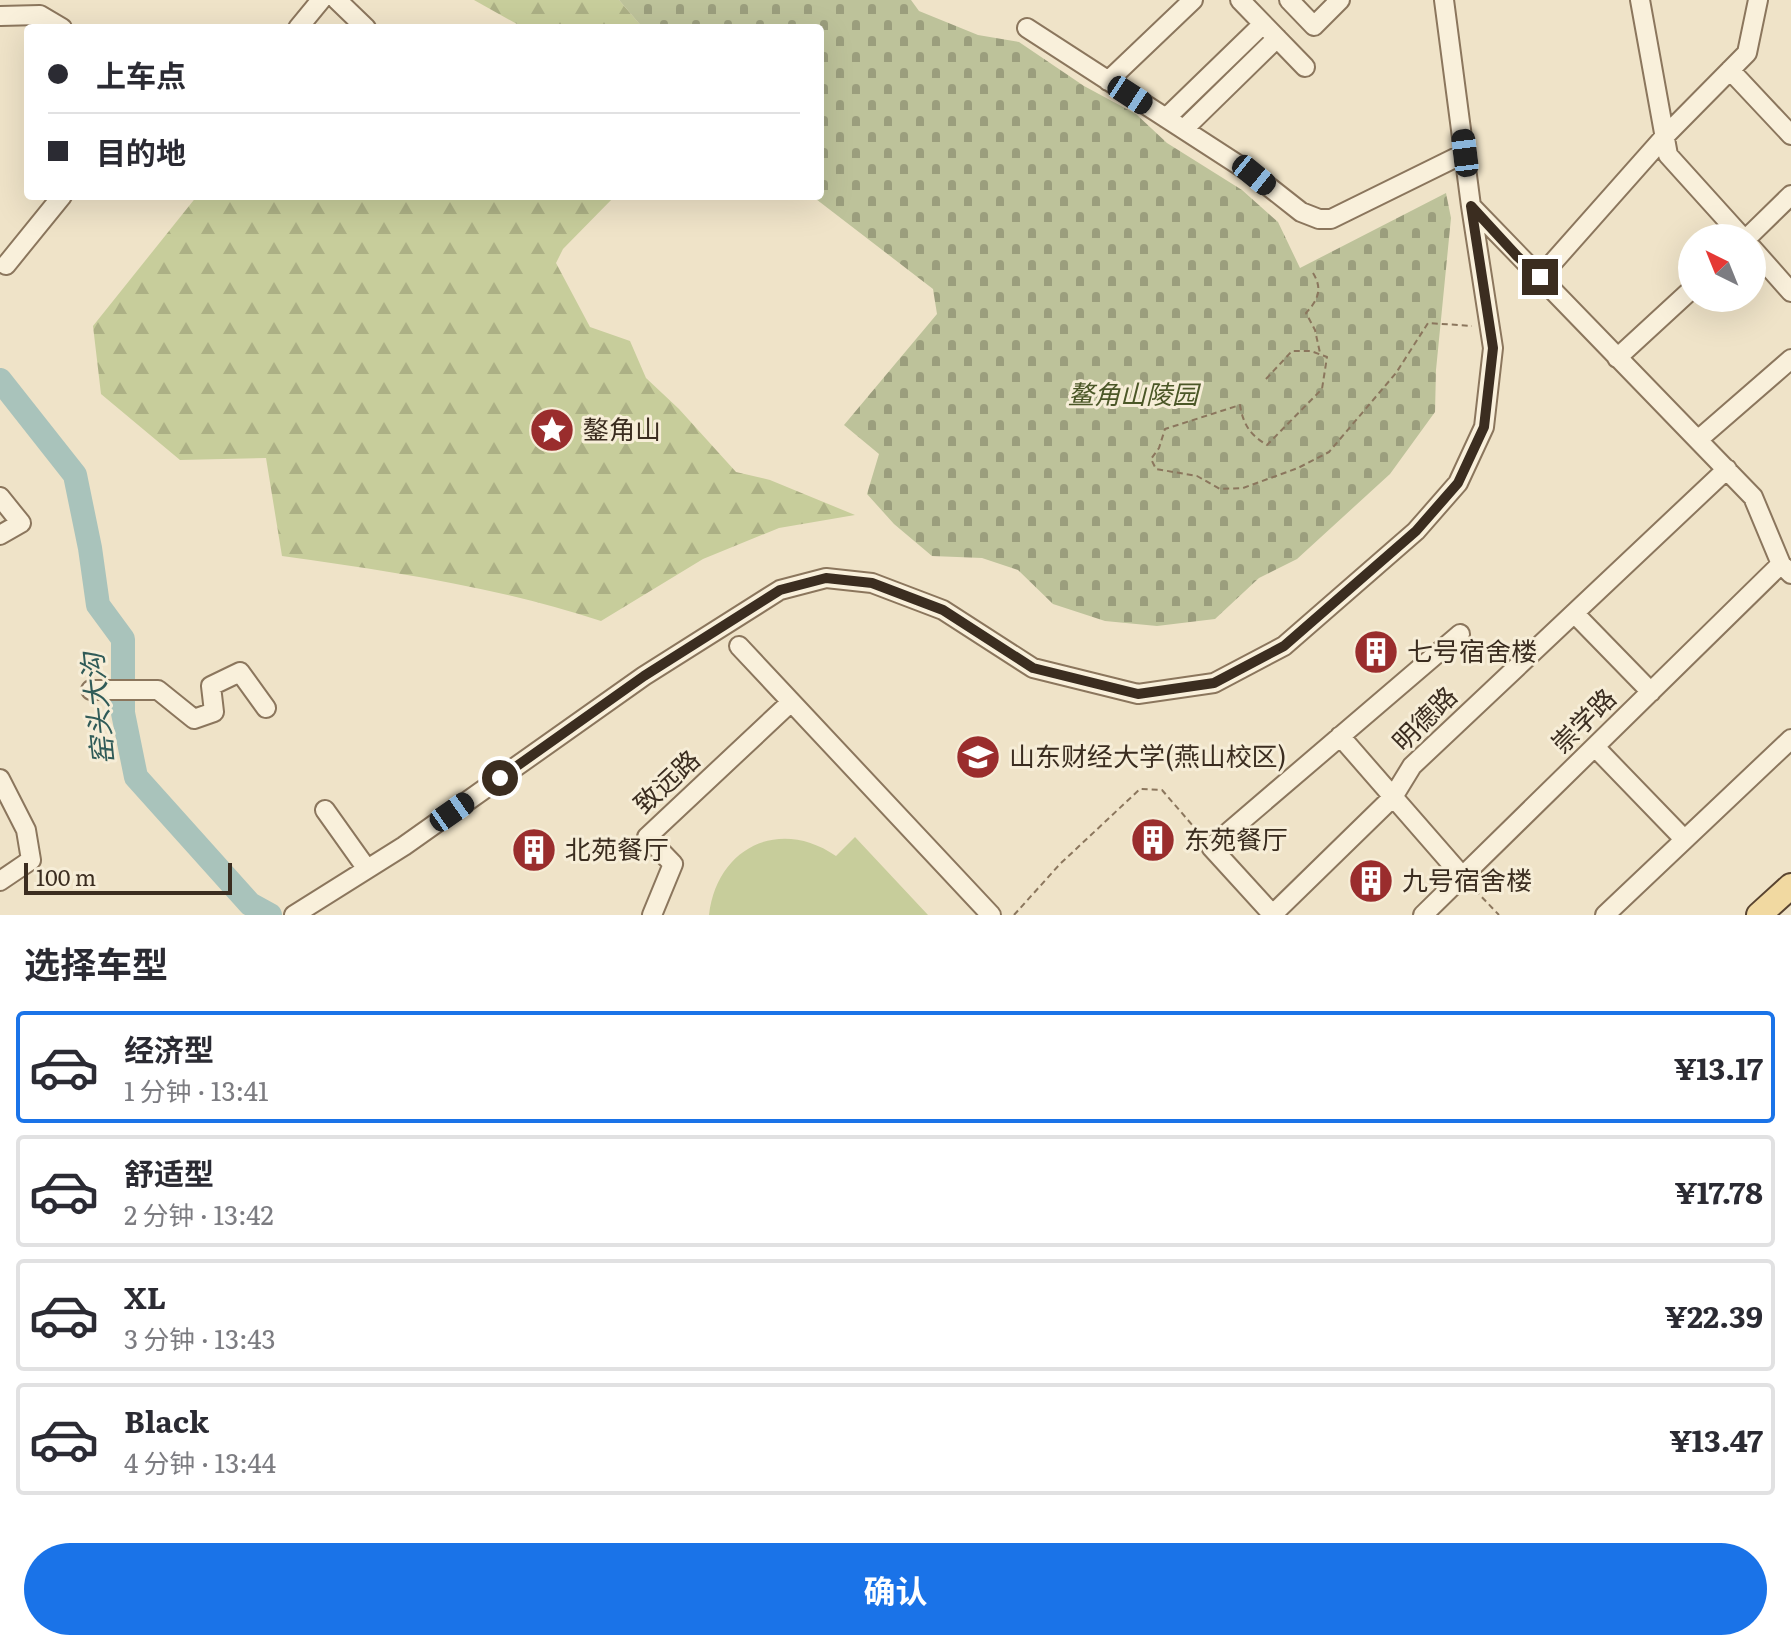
<!DOCTYPE html>
<html lang="zh">
<meta charset="utf-8">
<style>
:root{--surface:#fff;--page:#f7f7f7;--text:#2b2b33;--muted:#7c7c81;--line:#e1e1e2;--accent:#1a73e8}
body{margin:0;font-family:Literata,"Noto Sans SC",serif;background:var(--page);color:var(--text);height:100vh;display:flex;flex-direction:column;font-size:30px;white-space:nowrap}
*{box-sizing:border-box;margin:0}
p{font-size:26px;color:var(--muted)}
.icon{flex:none;width:44px;height:44px;fill:none;stroke:currentColor;stroke-width:2;stroke-linecap:round;stroke-linejoin:round}
.map{position:relative;height:915px;overflow:hidden}
.details{display:flex;flex-direction:column;background:var(--surface);flex:1}
.details>*{flex:none}
.banner{position:absolute;left:24px;top:24px;width:800px;height:176px;border-radius:8px;box-shadow:0 8px 32px #0002;display:grid;align-content:center;height:176px;padding:0 24px;background:var(--surface)}
.needle{width:52px;rotate:317deg}
.tools{position:absolute;left:1678px;top:224px;display:grid;gap:16px}
.tools a{display:grid;place-items:center;width:88px;height:88px;border-radius:50%;background:var(--surface);box-shadow:0 8px 32px #0002;font-size:40px}
.scale{position:absolute;left:24px;bottom:20px;width:208px;box-sizing:border-box;padding-left:8px;border:4px solid #3b2d20;border-top:0;font-size:22px;line-height:28px;white-space:nowrap;color:#3b2d20;-webkit-text-stroke:6px #f6edd7;paint-order:stroke}
.end{position:absolute;width:36px;height:36px;margin:-18px;border:10px solid #3b2d20;background:#fff;box-shadow:0 0 0 4px #fff}
.from{border-radius:50%}
.car{position:absolute;width:24px;height:48px;margin:-24px -12px;border-radius:10px;box-shadow:0 0 6px 2px #0007;background:linear-gradient(#222 24%,#8ab4d8 0 40%,#222 0 76%,#8ab4d8 0 86%,#222 0)}
.banner b{display:flex;align-items:center;gap:28px;height:76px;font-size:30px}
.banner b+b{border-top:2px solid var(--line)}
.banner i{width:20px;height:20px;background:var(--text)}
ul{padding:0;list-style:none}
li{display:flex;align-items:center;gap:24px;height:112px;margin:0 16px 12px;padding:0 8px;border:4px solid var(--line);border-radius:8px}
li div{flex:1}
li b{display:block;font-size:30px}
li em{font-style:normal;font-weight:700}
li.selected{border-color:var(--accent)}
li>.icon{width:72px;height:72px;stroke-width:1.5}
h2{padding:0 24px;font-size:36px;line-height:96px}
.action{display:flex;gap:16px;margin-top:auto;padding:16px 24px}
.action a{flex:1;height:92px;border-radius:48px;background:var(--accent);color:#fff;font-size:32px;font-weight:700;line-height:92px;text-align:center}
.map>svg:first-child{display:block}
.forest{fill:url(#forest-firs)}
.cemetery{fill:url(#cemetery-stones)}
.park{fill:#c7cd9b}
.lines{fill:none;stroke-linecap:round;stroke-linejoin:round}
.river{stroke:#a9c3bb;stroke-width:24}
.minor-casing{stroke:#8b765d;stroke-width:22}
.major-casing{stroke:#594430;stroke-width:28}
.path{stroke:#8b765d;stroke-width:2;stroke-dasharray:6 4;stroke-linecap:butt}
.minor{stroke:#f9f0db;stroke-width:18}
.major{stroke:#f1d9a1;stroke-width:24}
.route{stroke:#3b2d20;stroke-width:10}
.labels{text-anchor:middle;stroke-width:6;stroke-linejoin:round;paint-order:stroke}
.park-label{font-size:26px;font-style:italic;fill:#4b5727;stroke:#f6edd7}
.poi-label{font-size:26px;fill:#3b2d20;stroke:#f6edd7;text-anchor:start}
.street-label{font-size:26px;fill:#3b2d20;stroke:#f6edd7}
.water-label{font-size:28px;font-style:italic;fill:#305b58;stroke:#f6edd7}
</style>
<div class="map">
<svg width="1791" height="915" viewBox="0 0 1791 915">
<defs>
<pattern id="forest-firs" width="22" height="20" patternUnits="userSpaceOnUse" patternTransform="scale(2)"><rect width="22" height="20" fill="#c7cd9b"/><path d="M5 1l3.5 6h-7zM16 11l3.5 6h-7z" fill="#acb085"/></pattern>
<pattern id="cemetery-stones" width="16" height="16" patternUnits="userSpaceOnUse" patternTransform="scale(2)"><rect width="16" height="16" fill="#bdc29a"/><path d="M2 7V4a2 2 0 0 1 4 0v3zM10 15v-3a2 2 0 0 1 4 0v3z" fill="#9b9e7d"/></pattern>
</defs>
<rect width="100%" height="100%" fill="#efe3c8"/>
<path class="forest" d="M 474,0 L 619,0 L 643,28 L 524,28 Z
M 197,196 L 278,196 L 287,199 L 327,196 L 615,196 L 563,249 L 556,263 L 590,327 L 630,341 L 646,378 L 679,409 L 736,472 L 770,480 L 855,515 L 779,528 L 703,559 L 601,621 C 497,587 390,571 282,556 L 266,458 L 180,460 L 101,394 L 93,326 Z"/>
<path class="cemetery" d="M 619,0 L 911,0 L 919,11 L 978,35 L 1019,42 L 1084,86 L 1136,114 L 1167,143 L 1242,190 L 1278,222 L 1300,268 L 1446,193 L 1451,218 L 1436,370 L 1435,412 L 1390,474 L 1297,559 L 1259,578 L 1215,619 L 1157,626 L 1105,621 L 1053,604 L 1018,570 L 982,558 L 932,556 L 894,524 L 867,494 L 879,454 L 844,425 L 937,314 L 933,289 L 812,196 L 820,196 L 820,28 L 643,28 Z"/>
<path class="park" d="M 855,837 L 928,915 L 709,915 C 717,847 780,817 836,856 Z"/>
<g class="lines">
<path class="river" d="M 0,380 L 75,475 L 90,548 L 98,605 L 123,639 L 123,713 L 136,777 L 250,904 L 270,915"/>
<g class="minor-casing">
<path id="minor" d="M 337,0 L 366,28
M 1240,0 L 1305,67
M 1289,0 L 1314,26 L 1340,0
M 1444,0 L 1471,206 L 1753,497 L 1781,564 L 1791,574
M 1640,0 L 1668,155 L 1743,238
M 0,16 L 40,15 L 62,28
M 298,28 L 321,0
M 1027,28 L 1254,175 L 1301,212 L 1319,219 L 1331,219 L 1465,153
M 1730,70 L 1791,135
M 1108,81 L 1193,0
M 1166,118 L 1263,24
M 1184,129 L 1277,38
M 1747,238 L 1791,195
M 1752,248 L 1791,292
M 6,265 L 62,196
M 1540,277 L 1665,136 L 1747,53 L 1758,0
M 1617,358 L 1692,289
M 1699,439 L 1791,359
M 0,497 L 21,523 L 0,535
M 1575,614 L 1651,692
M 739,646 L 991,915
M 91,690 L 158,690 L 194,719 L 214,712 L 211,686 L 240,672 L 266,708
M 1340,736 L 1463,877
M 1595,747 L 1684,839
M 0,779 L 26,830 L 31,860 L 0,881
M 325,810 L 367,869
M 294,915 L 404,846 L 644,676 L 780,590 L 826,578 L 872,583 L 943,610 L 1033,668 L 1138,694 L 1214,683 L 1284,646 L 1416,531 L 1458,483 L 1484,427 L 1493,348 L 1471,206
M 652,915 L 673,864 L 647,837 L 791,702
M 1272,915 L 1393,797 L 1412,766 L 1727,469
M 1273,915 L 1211,847 L 1460,634
M 1423,915 L 1781,564
M 1605,915 L 1791,739"/>
</g>
<g class="major-casing">
<path id="major" d="M 1759,915 L 1791,886"/>
</g>
<path class="path" d="M 1313,273 C 1323,289 1318,300 1306,313 L 1315,330 L 1320,353
M 1266,379 L 1292,351 L 1311,351 L 1327,357 L 1322,389 L 1267,445 C 1250,435 1243,424 1240,405 L 1165,429 L 1159,448 L 1151,459 L 1156,469 L 1197,476 L 1220,489 L 1243,488 L 1298,468 L 1329,452 L 1396,373 L 1428,323 L 1472,326
M 1475,890 L 1499,915
M 1014,915 L 1060,864 L 1140,789 L 1162,790 L 1200,834"/>
<use href="#minor" class="minor"/>
<use href="#major" class="major"/>
</g>
<g class="lines">
<path class="route" d="M 500,778 L 644,676 L 780,590 L 826,578 L 872,583 L 943,610 L 1033,668 L 1138,694 L 1214,683 L 1284,646 L 1416,531 L 1458,483 L 1484,427 L 1493,348 L 1471,206 L 1517,256 L 1540,277"/>
</g>
<defs>
<g id="sight-disc" transform="scale(2.3)"><circle r="9.5" fill="#9a2d2d" stroke="#f6edd7"/><path d="M0-6L1.8-2.2L6-1.7L2.9 1.2L3.7 5.4L0 3.3L-3.7 5.4L-2.9 1.2L-6-1.7L-1.8-2.2Z" fill="#fff"/></g>
<g id="building-disc" transform="scale(2.3)"><circle r="9.5" fill="#9a2d2d" stroke="#f6edd7"/><path d="M-4-6H4V6H1V3H-1V6H-4ZM-2.5-4.3h1.7v1.8h-1.7ZM.8-4.3h1.7v1.8H.8ZM-2.5-1h1.7V.8h-1.7ZM.8-1h1.7V.8H.8Z" fill="#fff"/></g>
<g id="university-disc" transform="scale(2.3)"><circle r="9.5" fill="#9a2d2d" stroke="#f6edd7"/><path d="M0-5L7-2L0 1L-7-2ZM-4 1L0 2.5L4 1V4Q0 6-4 4Z" fill="#fff"/></g>
</defs>
<g fill-rule="evenodd">
<use href="#sight-disc" x="552" y="430"/>
<use href="#building-disc" x="1376" y="652"/>
<use href="#university-disc" x="978" y="757"/>
<use href="#building-disc" x="1153" y="840"/>
<use href="#building-disc" x="534" y="850"/>
<use href="#building-disc" x="1371" y="881"/>
</g>
<g class="labels">
<g class="park-label">
<text x="1133" y="404">鳌角山陵园</text>
</g>
<g class="poi-label">
<text x="583" y="439">鏊角山</text>
<text x="1407" y="661">七号宿舍楼</text>
<text x="1009" y="766">山东财经大学(燕山校区)</text>
<text x="1184" y="849">东苑餐厅</text>
<text x="565" y="859">北苑餐厅</text>
<text x="1402" y="890">九号宿舍楼</text>
</g>
<g class="street-label">
<text transform="translate(1425 719) rotate(-45)" y="9">明德路</text>
<text transform="translate(1584 721) rotate(-45)" y="9">崇学路</text>
<text transform="translate(667 782) rotate(-43)" y="9">致远路</text>
</g>
<g class="water-label">
<text transform="translate(98 709) rotate(-96)" y="10">窑头大沟</text>
</g>
</g>
</svg>
<div class="tools">
<a><svg class="needle" viewBox="-14 -14 28 28"><path d="M0-13l5 13h-10z" fill="#e53935"/><path d="M0 13l5-13h-10z" fill="#7c7c81"/></svg></a>
</div>
<div class="scale">100 m</div>
<i class="end from" style="left:500px;top:778px"></i>
<i class="end" style="left:1540px;top:277px"></i>
<i class="car" style="left:1130px;top:95px;rotate:123deg"></i>
<i class="car" style="left:1465px;top:153px;rotate:353deg"></i>
<i class="car" style="left:1254px;top:175px;rotate:129deg"></i>
<i class="car" style="left:452px;top:812px;rotate:55deg"></i>
<div class="banner">
<b><i class="from"></i>上车点</b>
<b><i></i>目的地</b>
</div>
</div>
<section class="details">
<h2>选择车型</h2>
<ul>
<li class="selected"><svg class="icon" aria-label="car" viewBox="0 0 24 24"><path d="M5 17H2v-5l4-1 3-4h7l3 4 3 1v5h-3M9 17h6M6 11h13"/><circle cx="7" cy="17" r="2"/><circle cx="17" cy="17" r="2"/></svg><div><b>经济型</b><p>1 分钟 · 13:41</p></div><em>¥13.17</em></li>
<li><svg class="icon" aria-label="car" viewBox="0 0 24 24"><path d="M5 17H2v-5l4-1 3-4h7l3 4 3 1v5h-3M9 17h6M6 11h13"/><circle cx="7" cy="17" r="2"/><circle cx="17" cy="17" r="2"/></svg><div><b>舒适型</b><p>2 分钟 · 13:42</p></div><em>¥17.78</em></li>
<li><svg class="icon" aria-label="car" viewBox="0 0 24 24"><path d="M5 17H2v-5l4-1 3-4h7l3 4 3 1v5h-3M9 17h6M6 11h13"/><circle cx="7" cy="17" r="2"/><circle cx="17" cy="17" r="2"/></svg><div><b>XL</b><p>3 分钟 · 13:43</p></div><em>¥22.39</em></li>
<li><svg class="icon" aria-label="car" viewBox="0 0 24 24"><path d="M5 17H2v-5l4-1 3-4h7l3 4 3 1v5h-3M9 17h6M6 11h13"/><circle cx="7" cy="17" r="2"/><circle cx="17" cy="17" r="2"/></svg><div><b>Black</b><p>4 分钟 · 13:44</p></div><em>¥13.47</em></li>
</ul>
<div class="action"><a>确认</a></div>
</section>
